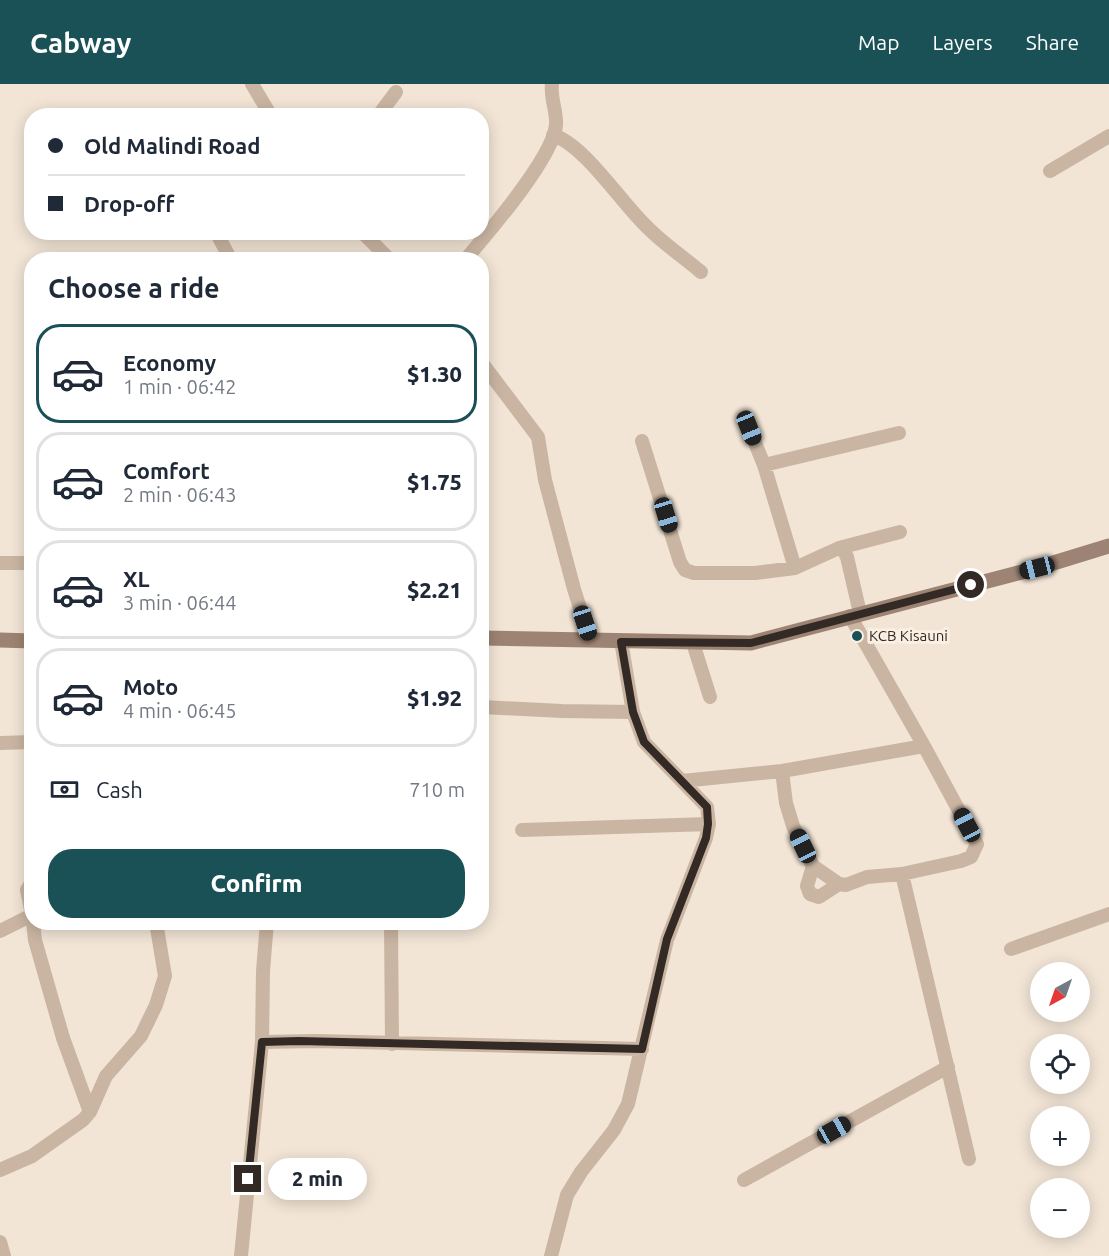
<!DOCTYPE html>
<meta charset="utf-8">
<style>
:root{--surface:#fff;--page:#f6f6f7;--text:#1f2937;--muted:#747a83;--line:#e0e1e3;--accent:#195156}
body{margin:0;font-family:Ubuntu,sans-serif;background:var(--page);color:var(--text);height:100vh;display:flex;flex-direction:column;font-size:22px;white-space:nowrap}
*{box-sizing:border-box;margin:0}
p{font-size:20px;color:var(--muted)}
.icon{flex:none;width:33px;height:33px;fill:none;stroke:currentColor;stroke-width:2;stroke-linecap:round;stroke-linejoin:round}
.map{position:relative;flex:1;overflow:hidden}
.sheet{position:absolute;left:24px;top:168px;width:465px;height:678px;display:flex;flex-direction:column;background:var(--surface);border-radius:24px;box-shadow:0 3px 15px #0003}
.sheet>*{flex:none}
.hud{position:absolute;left:24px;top:24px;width:465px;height:132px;border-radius:24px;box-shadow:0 3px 15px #0003;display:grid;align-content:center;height:132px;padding:0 24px;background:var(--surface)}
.needle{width:39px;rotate:220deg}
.buttons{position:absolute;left:1030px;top:878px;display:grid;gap:12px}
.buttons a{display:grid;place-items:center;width:60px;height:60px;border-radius:50%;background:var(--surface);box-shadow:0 3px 15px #0003;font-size:30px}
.end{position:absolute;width:27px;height:27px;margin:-14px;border:8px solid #342a25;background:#fff;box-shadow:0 0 0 3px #fff}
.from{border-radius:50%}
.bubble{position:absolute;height:42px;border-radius:21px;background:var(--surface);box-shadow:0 3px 15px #0003;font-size:20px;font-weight:800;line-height:42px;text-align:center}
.car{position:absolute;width:18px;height:36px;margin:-18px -9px;border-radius:8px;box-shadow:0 0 4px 2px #0007;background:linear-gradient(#222 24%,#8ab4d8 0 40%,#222 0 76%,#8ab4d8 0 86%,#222 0)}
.hud b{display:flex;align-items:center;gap:21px;height:57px;font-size:22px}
.hud b+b{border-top:2px solid var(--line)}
.hud i{width:15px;height:15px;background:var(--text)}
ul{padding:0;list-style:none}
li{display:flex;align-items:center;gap:18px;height:99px;margin:0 12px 9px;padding:0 12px;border:3px solid var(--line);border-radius:24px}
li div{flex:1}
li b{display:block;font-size:22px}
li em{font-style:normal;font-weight:800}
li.selected{border-color:var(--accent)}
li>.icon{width:54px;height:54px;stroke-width:1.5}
h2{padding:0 24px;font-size:27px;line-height:72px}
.pay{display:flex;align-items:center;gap:15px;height:66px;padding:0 24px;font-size:22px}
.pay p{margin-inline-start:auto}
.cta{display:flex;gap:12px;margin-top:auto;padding:12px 24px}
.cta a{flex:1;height:69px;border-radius:24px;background:var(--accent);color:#fff;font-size:24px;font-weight:800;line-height:69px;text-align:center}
header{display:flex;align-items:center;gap:36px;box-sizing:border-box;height:84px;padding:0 30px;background:var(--accent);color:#fff}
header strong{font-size:28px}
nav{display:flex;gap:33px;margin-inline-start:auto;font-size:21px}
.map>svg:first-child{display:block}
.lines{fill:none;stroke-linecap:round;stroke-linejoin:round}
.street{stroke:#cab5a2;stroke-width:14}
.secondary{stroke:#9d8373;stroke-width:15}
.route{stroke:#342a25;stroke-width:8}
.poi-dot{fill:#195156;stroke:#f9efe2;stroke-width:2}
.labels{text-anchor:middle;stroke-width:6;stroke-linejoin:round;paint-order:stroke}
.poi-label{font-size:15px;fill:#342a25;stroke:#f9efe2;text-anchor:start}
</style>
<header>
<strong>Cabway</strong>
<nav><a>Map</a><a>Layers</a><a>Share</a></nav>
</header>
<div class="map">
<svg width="1109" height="1172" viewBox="0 0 1109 1172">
<rect width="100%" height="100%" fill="#f2e5d6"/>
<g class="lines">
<path class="street" d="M 252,0 L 271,32
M 378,32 L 396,8
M 553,51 C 586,62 621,119 648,144 C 664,160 683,173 701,188
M 1050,87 L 1109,52
M 216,148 L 231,176
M 362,148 L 390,176
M 465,176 C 488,149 553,74 556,41 C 557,27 550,14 552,0
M 482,279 L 538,353 L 545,396 L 574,505 L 590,556
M 749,344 L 764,381 L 795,484
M 642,357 L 680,478 L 685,486 L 694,489 L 755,489 L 795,484 L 839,464 L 844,467 L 847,473 L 860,529
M 764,381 L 899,349
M 839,464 L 900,448
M 0,479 L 32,479
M 693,559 L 710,613
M 482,623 L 562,627 L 633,628
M 0,659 L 32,658
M 782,687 L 786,719 L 793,742 L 813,782 L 839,800 L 846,801 L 867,793 L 902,790 L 961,777 L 971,773 L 977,760 L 924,662 L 850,532
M 682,697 L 782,687 L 924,662
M 522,746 L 709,740
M 813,782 L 807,802 L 810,810 L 819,813 L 839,800
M 902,790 L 969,1075
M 32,798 L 27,806 L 32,831
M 33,838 L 35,856 L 63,954 L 90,1028
M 267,838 L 263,887 L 262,958 L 316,957 L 642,965
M 391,838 L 392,960
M 0,847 L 32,831
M 1011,865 L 1109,830
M 0,1086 L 32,1072 L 83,1036 L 90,1028 L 106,992 L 141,952 L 156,921 L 165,892 L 156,838
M 744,1096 L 948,983
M 0,1158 L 4,1172
M 241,1172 L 262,958
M 551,1172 L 567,1111 L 581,1088 L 614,1046 L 628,1020 L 667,856 L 706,754 L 709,740 L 707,723 L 644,658 L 633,628 L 621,557"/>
<path class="secondary" d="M 482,554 L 751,559 L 1037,484 L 1109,462
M 0,556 L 32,557"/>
</g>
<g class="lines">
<path class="route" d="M 248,1095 L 262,958 L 299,957 L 642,965 L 667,855 L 706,754 L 708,740 L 707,723 L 644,658 L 633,628 L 621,558 L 751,559 L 971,501"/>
</g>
<circle class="poi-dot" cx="857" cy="552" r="6"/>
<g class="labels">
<g class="poi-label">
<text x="869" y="557">KCB Kisauni</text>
</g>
</g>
</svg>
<div class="buttons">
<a><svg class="needle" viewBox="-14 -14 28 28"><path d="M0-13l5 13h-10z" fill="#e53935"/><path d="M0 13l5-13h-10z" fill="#747a83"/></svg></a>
<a><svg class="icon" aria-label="locate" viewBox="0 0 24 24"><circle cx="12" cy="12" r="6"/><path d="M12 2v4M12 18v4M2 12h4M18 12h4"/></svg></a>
<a>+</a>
<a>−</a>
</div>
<i class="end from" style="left:971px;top:501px"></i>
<i class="end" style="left:248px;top:1095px"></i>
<div class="bubble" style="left:268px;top:1074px;width:99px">2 min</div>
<i class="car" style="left:749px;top:344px;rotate:158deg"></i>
<i class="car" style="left:666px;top:431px;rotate:163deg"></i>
<i class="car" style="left:1037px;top:484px;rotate:256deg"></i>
<i class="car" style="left:585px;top:539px;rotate:162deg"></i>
<i class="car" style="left:967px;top:741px;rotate:332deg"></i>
<i class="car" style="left:803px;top:762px;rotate:334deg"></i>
<i class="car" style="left:834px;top:1046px;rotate:61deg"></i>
<div class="hud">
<b><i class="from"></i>Old Malindi Road</b>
<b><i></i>Drop-off</b>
</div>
<section class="sheet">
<h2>Choose a ride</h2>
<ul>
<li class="selected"><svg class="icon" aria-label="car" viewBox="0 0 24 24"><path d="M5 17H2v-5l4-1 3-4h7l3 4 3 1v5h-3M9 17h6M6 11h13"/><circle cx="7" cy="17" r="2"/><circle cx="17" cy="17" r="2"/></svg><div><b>Economy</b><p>1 min · 06:42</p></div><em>$1.30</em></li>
<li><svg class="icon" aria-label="car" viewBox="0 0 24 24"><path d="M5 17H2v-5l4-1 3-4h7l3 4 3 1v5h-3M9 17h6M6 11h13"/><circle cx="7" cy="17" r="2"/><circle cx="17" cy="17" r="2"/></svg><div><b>Comfort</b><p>2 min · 06:43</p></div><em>$1.75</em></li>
<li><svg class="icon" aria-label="car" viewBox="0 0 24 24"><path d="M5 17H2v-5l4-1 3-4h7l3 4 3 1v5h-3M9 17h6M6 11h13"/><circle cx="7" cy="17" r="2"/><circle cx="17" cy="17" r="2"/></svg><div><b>XL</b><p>3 min · 06:44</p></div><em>$2.21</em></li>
<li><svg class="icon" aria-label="car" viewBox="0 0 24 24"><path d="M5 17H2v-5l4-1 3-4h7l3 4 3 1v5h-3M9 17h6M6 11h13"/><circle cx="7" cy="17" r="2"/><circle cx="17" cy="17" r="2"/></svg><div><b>Moto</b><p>4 min · 06:45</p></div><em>$1.92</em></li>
</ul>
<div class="pay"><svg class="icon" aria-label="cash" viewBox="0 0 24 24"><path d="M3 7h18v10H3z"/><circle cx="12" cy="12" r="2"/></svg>Cash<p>710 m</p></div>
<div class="cta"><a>Confirm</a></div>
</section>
</div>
